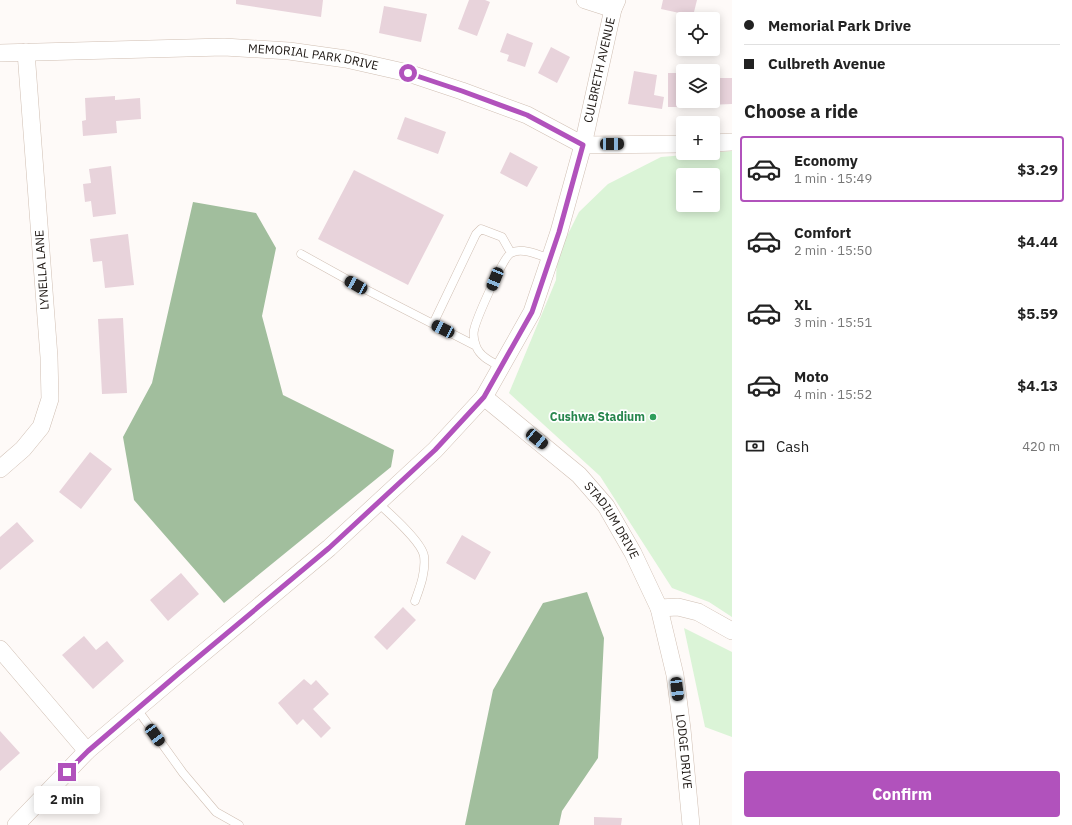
<!DOCTYPE html>
<meta charset="utf-8">
<style>
:root{--surface:#fff;--page:#f6f6f6;--text:#222;--muted:#767676;--line:#e0e0e0;--accent:#b152bc}
body{margin:0;font-family:"IBM Plex Sans",sans-serif;background:var(--page);color:var(--text);height:100vh;display:flex;flex-direction:column;font-size:15px;white-space:nowrap}
*{box-sizing:border-box;margin:0}
p{font-size:13px;color:var(--muted)}
.icon{flex:none;width:22px;height:22px;fill:none;stroke:currentColor;stroke-width:2;stroke-linecap:round;stroke-linejoin:round}
.map{position:relative;flex:1;overflow:hidden}
.drawer{display:flex;flex-direction:column;background:var(--surface);width:340px}
.drawer>*{flex:none}
.top-card{display:grid;align-content:center;height:88px;padding:0 12px;background:var(--surface)}
.buttons{position:absolute;left:676px;top:12px;display:grid;gap:8px}
.buttons a{display:grid;place-items:center;width:44px;height:44px;border-radius:4px;background:var(--surface);box-shadow:0 2px 10px #0003;font-size:20px}
.end{position:absolute;width:18px;height:18px;margin:-9px;border:5px solid #b152bc;background:#fff;box-shadow:0 0 0 2px #fff}
.from{border-radius:50%}
.bubble{position:absolute;height:28px;border-radius:4px;background:var(--surface);box-shadow:0 2px 10px #0003;font-size:13px;font-weight:700;line-height:28px;text-align:center}
.car{position:absolute;width:12px;height:24px;margin:-12px -6px;border-radius:5px;box-shadow:0 0 3px 1px #0007;background:linear-gradient(#222 24%,#8ab4d8 0 40%,#222 0 76%,#8ab4d8 0 86%,#222 0)}
.top-card b{display:flex;align-items:center;gap:14px;height:38px;font-size:15px}
.top-card b+b{border-top:1px solid var(--line)}
.top-card i{width:10px;height:10px;background:var(--text)}
ul{padding:0;list-style:none}
li{display:flex;align-items:center;gap:12px;height:66px;margin:0 8px 6px;padding:0 4px;border:2px solid transparent;border-radius:4px}
li div{flex:1}
li b{display:block;font-size:15px}
li em{font-style:normal;font-weight:700}
li.current{border-color:var(--accent)}
li>.icon{width:36px;height:36px;stroke-width:1.5}
h2{padding:0 12px;font-size:18px;line-height:48px}
.pay{display:flex;align-items:center;gap:10px;height:44px;padding:0 12px;font-size:15px}
.pay p{margin-inline-start:auto}
.action{display:flex;gap:8px;margin-top:auto;padding:8px 12px}
.action a{flex:1;height:46px;border-radius:4px;background:var(--accent);color:#fff;font-size:16px;font-weight:700;line-height:46px;text-align:center}
main{display:flex;flex:1;min-height:0}
.map>svg:first-child{display:block}
.green{fill:#dbf4d7;fill-rule:evenodd}
.forest{fill:#a1be9d}
.building{fill:#e8d3db}
.lines{fill:none;stroke-linecap:round;stroke-linejoin:round}
.service-casing{stroke:#d0bfb3;stroke-width:9}
.minor-casing{stroke:#d0bfb3;stroke-width:18}
.service{stroke:#fff;stroke-width:8}
.minor{stroke:#fff;stroke-width:17}
.route{stroke:#b152bc;stroke-width:5}
.leisure-dot{fill:#2e9e5b;stroke:#fff;stroke-width:1.5}
.labels{text-anchor:middle;stroke-width:3.5;stroke-linejoin:round;paint-order:stroke}
.street-label{font-size:12px;fill:#1c1612;stroke:#fff}
.leisure-label{font-size:12px;font-weight:bold;fill:#27864d;stroke:#fff;text-anchor:end}
</style>
<main>
<div class="map">
<svg width="732" height="825" viewBox="0 0 732 825">
<rect width="100%" height="100%" fill="#fefaf8"/>
<path class="green" d="M 732,151 L 732,617 L 709,602 L 672,588 L 600,476 L 509,393 L 556,280 L 557,256 L 579,212 L 608,184 L 661,157 ZM 683,175 L 713,175 L 713,205 L 683,205 Z
M 684,628 L 732,652 L 732,737 L 705,727 Z"/>
<path class="forest" d="M 193,202 L 256,213 L 276,248 L 262,316 L 283,395 L 394,450 L 391,467 L 224,603 L 134,500 L 123,437 L 152,383 Z
M 587,592 L 604,638 L 598,758 L 562,811 L 559,825 L 465,825 L 493,690 L 543,603 Z"/>
<path class="building" d="M 236,0 L 323,0 L 321,17 L 236,4 Z
M 469,0 L 485,0 L 490,2 L 477,36 L 458,29 Z
M 663,0 L 697,0 L 693,16 L 661,9 Z
M 384,6 L 427,14 L 421,42 L 379,33 Z
M 507,33 L 533,43 L 525,67 L 507,61 L 509,55 L 500,52 Z
M 551,47 L 570,57 L 557,83 L 538,73 Z
M 634,71 L 657,75 L 654,95 L 664,97 L 662,109 L 628,104 Z
M 668,73 L 683,73 L 683,101 L 690,101 L 690,107 L 668,107 Z
M 713,78 L 732,78 L 732,104 L 707,105 L 707,101 L 713,101 Z
M 115,96 L 115,100 L 140,98 L 141,119 L 116,121 L 117,133 L 83,136 L 82,121 L 86,120 L 85,98 Z
M 405,117 L 446,132 L 438,154 L 397,139 Z
M 510,152 L 538,167 L 527,187 L 500,173 Z
M 111,166 L 116,214 L 93,217 L 91,201 L 85,202 L 83,184 L 91,183 L 89,169 Z
M 354,170 L 444,215 L 408,285 L 318,239 Z
M 128,234 L 134,285 L 105,288 L 102,261 L 93,262 L 90,239 Z
M 123,318 L 127,393 L 102,394 L 98,319 Z
M 90,452 L 112,469 L 81,509 L 59,492 Z
M 17,522 L 34,541 L 0,570 L 0,537 Z
M 462,535 L 491,552 L 475,580 L 446,563 Z
M 181,573 L 199,594 L 168,621 L 150,600 Z
M 403,607 L 416,620 L 387,650 L 374,637 Z
M 84,636 L 96,650 L 107,641 L 124,661 L 93,689 L 62,655 Z
M 304,679 L 311,685 L 316,680 L 329,694 L 313,709 L 331,728 L 321,738 L 303,719 L 297,725 L 278,703 Z
M 0,731 L 20,753 L 0,771 Z
M 594,817 L 622,818 L 621,825 L 594,825 Z"/>
<g class="lines">
<g class="service-casing">
<path id="service" d="M 301,254 L 357,285 L 476,346
M 433,324 L 476,234 L 481,229 L 502,237 L 511,253
M 501,367 C 492,362 480,357 476,346 C 474,341 473,335 474,330 C 476,320 503,257 511,253 C 522,247 539,255 550,259
M 378,503 C 389,513 422,542 424,556 C 426,572 420,587 415,601
M 137,709 L 183,773 L 216,812 L 239,825"/>
</g>
<g class="minor-casing">
<g id="minor">
<path d="M 585,0 L 613,9"/>
<path id="s1" d="M 0,53 L 224,47 L 289,51 L 346,59 L 408,73 L 462,91 L 527,115 L 583,145 L 683,144"/>
<path d="M 713,143 L 732,142"/>
<path id="s2" d="M 484,397 L 579,475 L 606,506 L 633,553 L 659,608 L 678,607 L 698,612 L 732,631"/>
<path d="M 0,469 L 23,449 L 41,427 L 50,399 L 49,357 L 26,52"/>
<path id="s3" d="M 659,608 L 675,675 L 682,729 L 691,825"/>
<path d="M 0,649 L 87,751"/>
<path id="s4" d="M 16,825 L 87,751 L 178,674 L 329,548 L 435,450 L 484,397 L 532,312 L 559,232 L 583,145 L 613,9 L 617,0"/>
</g>
</g>
<use href="#service" class="service"/>
<use href="#minor" class="minor"/>
</g>
<g class="lines">
<path class="route" d="M 67,772 L 88,751 L 178,674 L 329,548 L 435,450 L 484,397 L 532,312 L 559,232 L 583,145 L 527,115 L 462,91 L 408,73"/>
</g>
<circle class="leisure-dot" cx="653" cy="417" r="4"/>
<g class="labels">
<g class="street-label">
<text dy="4" stroke="none"><textPath href="#s1" startOffset="314">MEMORIAL PARK DRIVE</textPath></text>
<text dy="4" stroke="none"><textPath href="#s4" startOffset="984">CULBRETH AVENUE</textPath></text>
<text transform="translate(42 270) rotate(-94)" y="4">LYNELLA LANE</text>
<text dy="4" stroke="none"><textPath href="#s2" startOffset="179">STADIUM DRIVE</textPath></text>
<text dy="4" stroke="none"><textPath href="#s3" startOffset="146">LODGE DRIVE</textPath></text>
</g>
<g class="leisure-label">
<text x="645" y="421">Cushwa Stadium</text>
</g>
</g>
</svg>
<div class="buttons">
<a><svg class="icon" aria-label="locate" viewBox="0 0 24 24"><circle cx="12" cy="12" r="6"/><path d="M12 2v4M12 18v4M2 12h4M18 12h4"/></svg></a>
<a><svg class="icon" aria-label="layers" viewBox="0 0 24 24"><path d="M12 4l9 5-9 5-9-5zM3 14l9 5 9-5"/></svg></a>
<a>+</a>
<a>−</a>
</div>
<i class="end from" style="left:408px;top:73px"></i>
<i class="end" style="left:67px;top:772px"></i>
<div class="bubble" style="left:34px;top:786px;width:66px">2 min</div>
<i class="car" style="left:612px;top:144px;rotate:89deg"></i>
<i class="car" style="left:495px;top:279px;rotate:202deg"></i>
<i class="car" style="left:356px;top:285px;rotate:299deg"></i>
<i class="car" style="left:443px;top:329px;rotate:297deg"></i>
<i class="car" style="left:537px;top:439px;rotate:129deg"></i>
<i class="car" style="left:677px;top:689px;rotate:173deg"></i>
<i class="car" style="left:155px;top:735px;rotate:144deg"></i>
</div>
<section class="drawer">
<div class="top-card">
<b><i class="from"></i>Memorial Park Drive</b>
<b><i></i>Culbreth Avenue</b>
</div>
<h2>Choose a ride</h2>
<ul>
<li class="current"><svg class="icon" aria-label="car" viewBox="0 0 24 24"><path d="M5 17H2v-5l4-1 3-4h7l3 4 3 1v5h-3M9 17h6M6 11h13"/><circle cx="7" cy="17" r="2"/><circle cx="17" cy="17" r="2"/></svg><div><b>Economy</b><p>1 min · 15:49</p></div><em>$3.29</em></li>
<li><svg class="icon" aria-label="car" viewBox="0 0 24 24"><path d="M5 17H2v-5l4-1 3-4h7l3 4 3 1v5h-3M9 17h6M6 11h13"/><circle cx="7" cy="17" r="2"/><circle cx="17" cy="17" r="2"/></svg><div><b>Comfort</b><p>2 min · 15:50</p></div><em>$4.44</em></li>
<li><svg class="icon" aria-label="car" viewBox="0 0 24 24"><path d="M5 17H2v-5l4-1 3-4h7l3 4 3 1v5h-3M9 17h6M6 11h13"/><circle cx="7" cy="17" r="2"/><circle cx="17" cy="17" r="2"/></svg><div><b>XL</b><p>3 min · 15:51</p></div><em>$5.59</em></li>
<li><svg class="icon" aria-label="car" viewBox="0 0 24 24"><path d="M5 17H2v-5l4-1 3-4h7l3 4 3 1v5h-3M9 17h6M6 11h13"/><circle cx="7" cy="17" r="2"/><circle cx="17" cy="17" r="2"/></svg><div><b>Moto</b><p>4 min · 15:52</p></div><em>$4.13</em></li>
</ul>
<div class="pay"><svg class="icon" aria-label="cash" viewBox="0 0 24 24"><path d="M3 7h18v10H3z"/><circle cx="12" cy="12" r="2"/></svg>Cash<p>420 m</p></div>
<div class="action"><a>Confirm</a></div>
</section>
</main>
